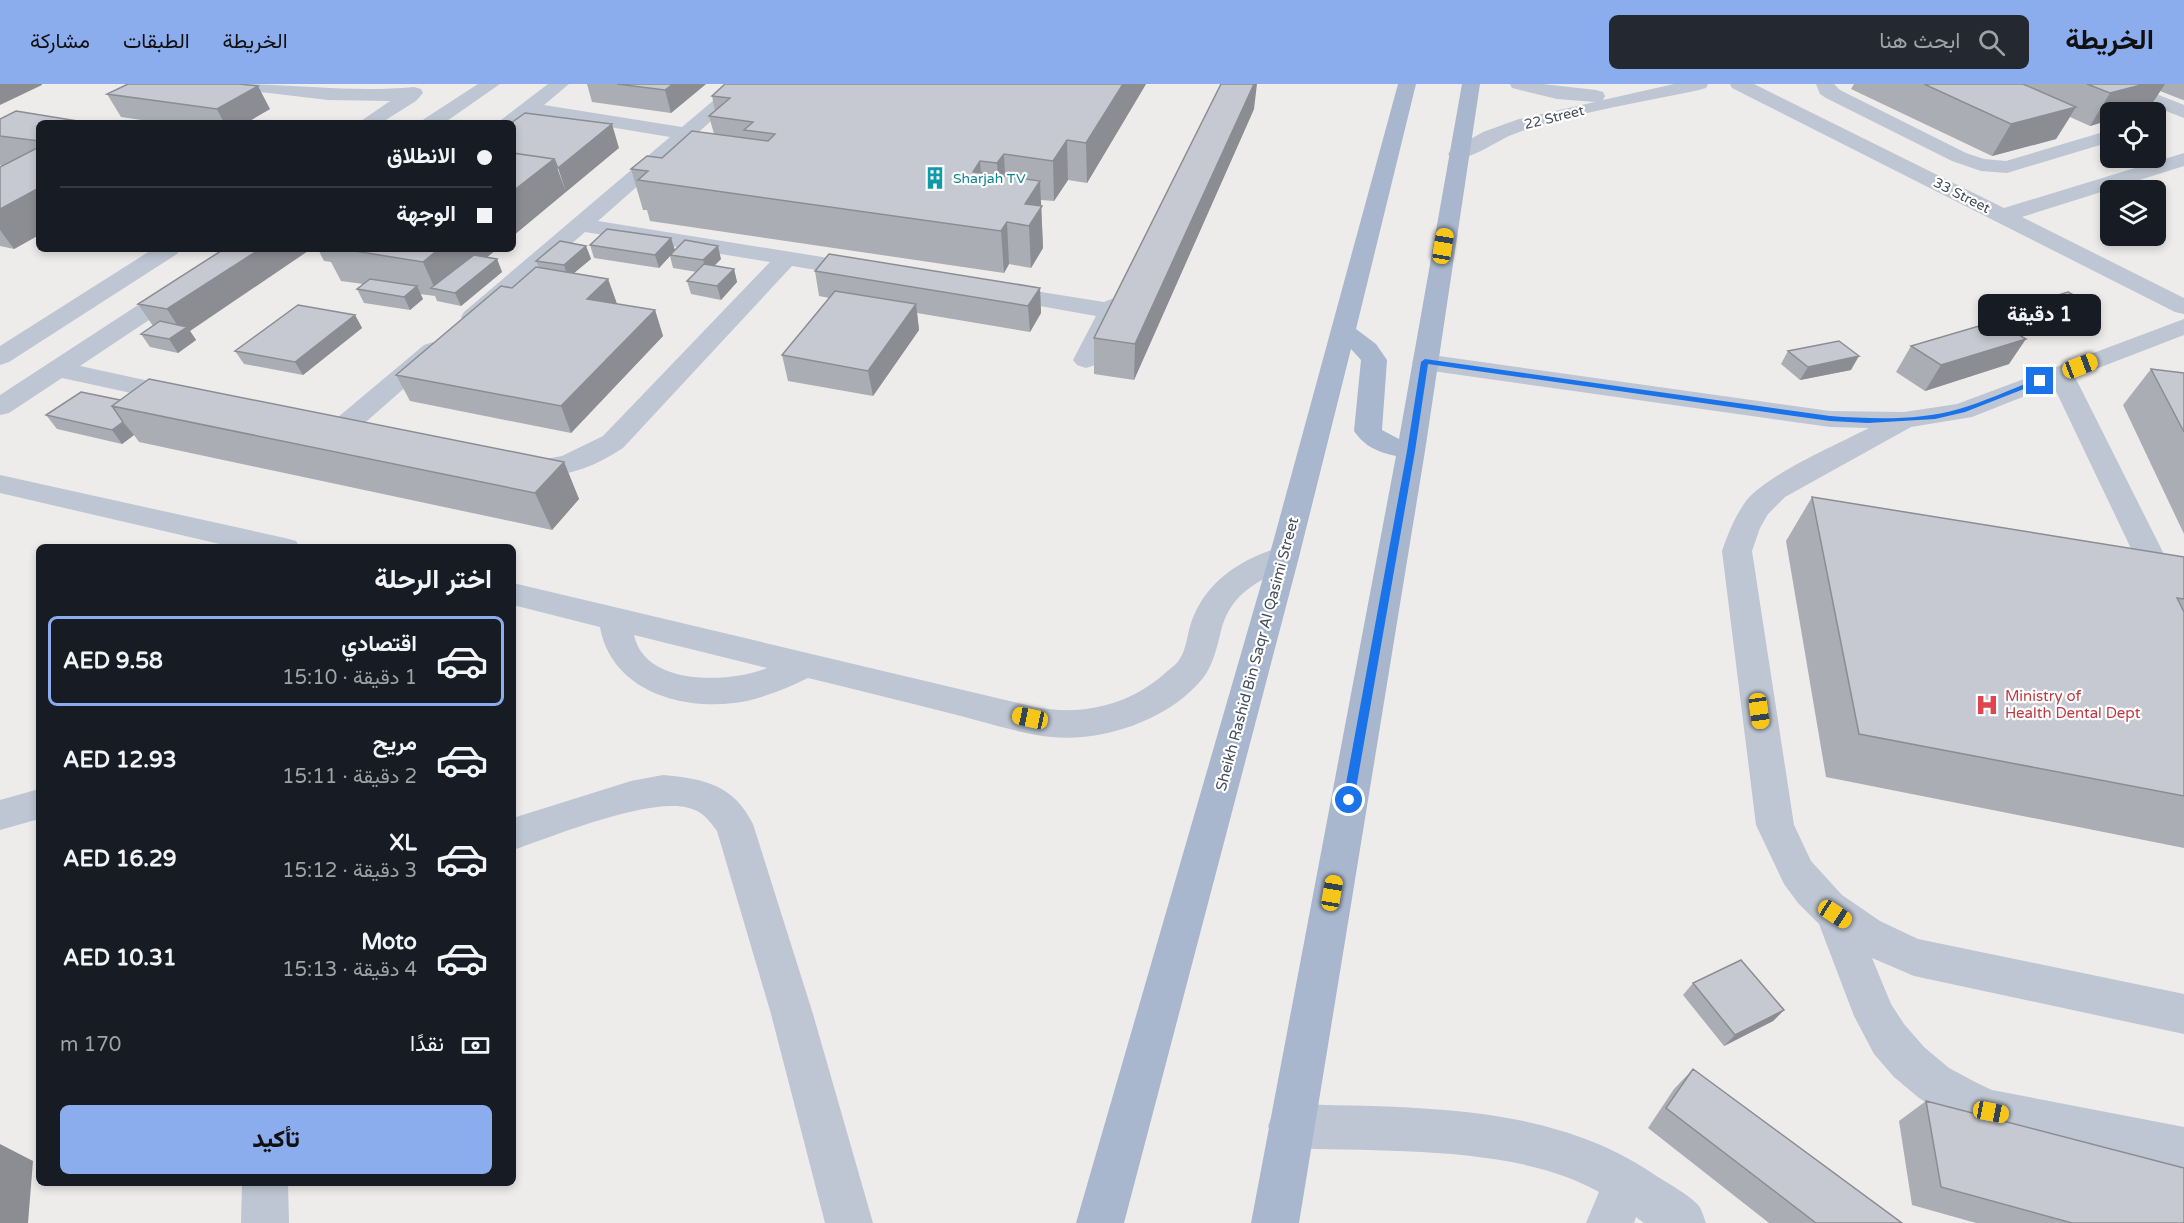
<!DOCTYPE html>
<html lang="ar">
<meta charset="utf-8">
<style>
:root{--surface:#171b24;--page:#242831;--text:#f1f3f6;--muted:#9ea1a6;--line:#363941;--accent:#8badee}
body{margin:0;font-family:"Varela Round",Vazirmatn,sans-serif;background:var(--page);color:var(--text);direction:rtl;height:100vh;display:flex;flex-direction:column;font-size:22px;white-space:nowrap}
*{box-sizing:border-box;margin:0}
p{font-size:20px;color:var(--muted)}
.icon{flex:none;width:33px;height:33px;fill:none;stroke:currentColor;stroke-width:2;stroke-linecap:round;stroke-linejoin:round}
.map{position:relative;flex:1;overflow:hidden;direction:ltr}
.side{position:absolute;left:36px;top:460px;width:480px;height:642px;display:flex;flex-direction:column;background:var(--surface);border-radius:9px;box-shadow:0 3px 9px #0003;direction:rtl}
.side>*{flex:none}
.hud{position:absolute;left:36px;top:36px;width:480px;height:132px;border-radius:9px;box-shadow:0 3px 9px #0003;direction:rtl;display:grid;align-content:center;height:132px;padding:0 24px;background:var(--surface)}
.tools{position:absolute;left:2100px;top:18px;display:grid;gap:12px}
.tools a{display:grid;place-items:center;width:66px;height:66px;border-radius:9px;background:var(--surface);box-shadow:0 3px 9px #0003;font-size:30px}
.end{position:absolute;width:27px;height:27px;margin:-14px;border:8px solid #1a73e8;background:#fff;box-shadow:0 0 0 3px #fff}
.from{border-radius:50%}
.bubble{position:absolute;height:42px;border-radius:9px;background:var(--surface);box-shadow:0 3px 9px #0003;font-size:20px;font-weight:800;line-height:42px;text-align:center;direction:rtl}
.car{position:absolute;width:18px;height:36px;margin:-18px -9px;border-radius:8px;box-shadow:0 0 4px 2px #0007;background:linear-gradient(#f5c518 24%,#345 0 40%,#f5c518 0 76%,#345 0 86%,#f5c518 0)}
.hud b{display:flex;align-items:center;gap:21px;height:57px;font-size:22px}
.hud b+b{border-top:2px solid var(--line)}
.hud i{width:15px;height:15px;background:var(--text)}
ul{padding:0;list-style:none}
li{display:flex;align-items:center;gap:18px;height:90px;margin:0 12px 9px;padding:0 12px;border:3px solid transparent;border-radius:9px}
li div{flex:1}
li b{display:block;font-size:22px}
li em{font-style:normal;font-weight:800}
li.on{border-color:var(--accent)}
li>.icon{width:54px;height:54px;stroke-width:1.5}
h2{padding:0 24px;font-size:27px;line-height:72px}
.pay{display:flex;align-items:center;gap:15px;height:66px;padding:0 24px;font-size:22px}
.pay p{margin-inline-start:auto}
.button{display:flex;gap:12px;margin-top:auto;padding:12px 24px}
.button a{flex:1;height:69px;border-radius:9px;background:var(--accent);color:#111;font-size:24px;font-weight:800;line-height:69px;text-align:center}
header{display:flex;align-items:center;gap:36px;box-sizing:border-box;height:84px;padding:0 30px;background:var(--accent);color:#111}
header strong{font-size:28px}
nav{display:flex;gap:33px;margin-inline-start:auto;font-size:21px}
.search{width:420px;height:54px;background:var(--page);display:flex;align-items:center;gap:15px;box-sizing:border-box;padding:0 21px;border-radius:9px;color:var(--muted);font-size:22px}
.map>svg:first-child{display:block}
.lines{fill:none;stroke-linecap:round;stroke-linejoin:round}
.minor{fill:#bdc6d2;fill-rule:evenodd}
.major{fill:#a8b7cd;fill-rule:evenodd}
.wall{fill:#abadb5}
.shaded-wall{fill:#8b8d93}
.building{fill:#c7c9d2;stroke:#8b8d93;stroke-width:1.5}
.route{fill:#1a73e8}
.labels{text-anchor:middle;stroke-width:4.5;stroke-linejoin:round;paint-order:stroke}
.far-street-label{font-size:14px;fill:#434c59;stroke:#fff}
.far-culture-label{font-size:14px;fill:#0d838f;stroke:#fff;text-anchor:start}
.street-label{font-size:15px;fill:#434c59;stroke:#fff}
.health-label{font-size:15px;fill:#be3a42;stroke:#fff;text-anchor:start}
</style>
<header>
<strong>الخريطة</strong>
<div class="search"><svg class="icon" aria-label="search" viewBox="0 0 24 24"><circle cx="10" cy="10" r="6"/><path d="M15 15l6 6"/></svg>ابحث هنا</div>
<nav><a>الخريطة</a><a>الطبقات</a><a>مشاركة</a></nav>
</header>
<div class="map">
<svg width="2184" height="1139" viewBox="0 0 2184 1139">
<rect width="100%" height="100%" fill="#eeebeb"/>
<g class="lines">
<path class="minor" d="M 234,0 C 294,0 354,9 414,3 L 421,5 L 423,9 L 416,17 L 381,39 L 358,39 L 390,17 L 328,16 L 243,6 L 236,4 Z
M 478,0 L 500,0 L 444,39 L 421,39 L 424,35 Z
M 548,0 L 569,0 L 544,21 L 682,43 L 733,0 L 753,0 L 598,137 L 866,180 L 874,182 L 878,187 L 874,192 L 866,194 L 792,182 L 623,364 C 589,387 550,399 510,388 L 506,382 L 510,376 L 520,373 L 545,375 L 562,372 L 603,352 L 770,178 L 585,148 L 482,238 L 473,240 L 464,238 L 461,233 L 464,228 L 670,53 L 531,30 L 514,43 L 513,39 L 497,39 Z
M 1510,0 L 1543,0 L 1596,6 L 1603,8 L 1605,12 L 1603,16 L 1674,0 L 1708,0 L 1706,4 L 1699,6 C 1639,19 1571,29 1514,50 C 1497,56 1468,79 1451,74 L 1448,70 L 1451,66 L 1483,48 L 1519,35 L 1595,18 L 1557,15 L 1512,4 Z
M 1730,0 L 1754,0 L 2004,124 L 2184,69 L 2184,82 L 2022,133 L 2184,214 L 2184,230 L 2175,228 L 1732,4 Z
M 1816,0 L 1834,0 L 1840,6 L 1966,69 L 1984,75 L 2006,77 L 2110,46 L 2110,58 L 2007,89 L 1981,87 L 1952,77 L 1826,14 L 1820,10 Z
M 2105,0 L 2131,0 L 2184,21 L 2184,34 L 2107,4 Z
M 153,165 L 180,165 L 177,170 L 9,278 L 0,281 L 0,262 Z
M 224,165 L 251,165 L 248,170 L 80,282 L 191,306 L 195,312 L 191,318 L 182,320 L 62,294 L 9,329 L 0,331 L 0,311 Z
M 997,201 L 1104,218 L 1114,214 L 1123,216 L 1126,221 L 1099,276 L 1095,281 L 1086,284 L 1077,281 L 1073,276 L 1096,232 L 989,213 L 985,208 L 989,203 Z
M 2184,235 L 2184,251 L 2075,293 L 2184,510 L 2184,554 L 2173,550 L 2168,542 L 2053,301 L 1972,333 L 1911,343 L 1785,413 L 1768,430 L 1760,444 L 1752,467 L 1794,741 L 1811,777 L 1842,811 L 1880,837 L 1918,855 L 2184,910 L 2184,950 L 1914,892 L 1872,874 L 1891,920 L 1904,940 L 1924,963 L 1949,984 L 1977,999 L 1992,1006 L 2184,1043 L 2184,1089 L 1991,1050 L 1945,1031 L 1919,1014 L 1894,993 L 1874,970 L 1854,932 L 1819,840 L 1798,819 L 1784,800 L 1756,741 L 1722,467 C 1728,450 1735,432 1746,417 C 1768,390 1836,361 1869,344 L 1830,343 L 1425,286 L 1416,283 L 1412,278 L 1416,273 L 1425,270 L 1830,327 L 1904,328 L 1957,320 Z
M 433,258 L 442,261 L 446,266 L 442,271 L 351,351 L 341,353 L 331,351 L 327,345 L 331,339 L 424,261 Z
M 0,391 L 285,454 L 296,457 L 300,464 L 237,464 L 0,409 Z
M 1284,462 L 1295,466 L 1299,473 L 1295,480 C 1260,496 1231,507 1221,547 C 1217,563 1213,581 1203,594 C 1169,636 1104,658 1051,653 C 1016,649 979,636 945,628 C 899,616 853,605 808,594 C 785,605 759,616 734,619 C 678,626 611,605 600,543 L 513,521 L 513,499 L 1035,623 C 1080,632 1127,622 1163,591 C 1168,586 1176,581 1179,576 C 1187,565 1187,549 1192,536 C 1208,495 1243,474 1284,462 ZM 634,551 L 767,584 C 730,599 645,603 634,551 Z
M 663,691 C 704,695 733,700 753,740 L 813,930 L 873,1139 L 825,1139 L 771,930 L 717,747 C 709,736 702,727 689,724 C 648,713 555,752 513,766 L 513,734 L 631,697 Z
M 39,705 L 39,735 L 0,746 L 0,716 Z
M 1290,1020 C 1416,1024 1551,1018 1658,1093 C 1669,1100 1691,1112 1699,1122 C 1702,1126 1704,1134 1706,1139 L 1644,1139 L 1636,1133 L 1634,1139 L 1586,1139 L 1599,1108 C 1517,1061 1384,1068 1290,1064 L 1274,1058 L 1268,1042 L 1274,1026 Z
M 242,1100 L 288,1100 L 289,1139 L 241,1139 Z"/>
<path class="major" d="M 1398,0 L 1416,0 L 1356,245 L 1376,260 L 1387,276 L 1382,346 L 1399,355 L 1462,0 L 1480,0 L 1425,367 L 1299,1139 L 1251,1139 L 1396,372 C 1378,368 1365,363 1354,347 L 1361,276 L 1351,265 L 1299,473 L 1124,1139 L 1076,1139 L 1269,473 Z"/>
</g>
<path class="wall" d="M 587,0 L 706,0 L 671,29 L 592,18 Z
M 725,0 L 1146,0 L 1087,99 L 1068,96 L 1054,117 L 1041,116 L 1043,164 L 1031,184 L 1009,180 L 1004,189 L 650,137 L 647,126 L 643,126 L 631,85 L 662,74 L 714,50 L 709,32 L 715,27 L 712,12 Z
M 1854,0 L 2184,0 L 2184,16 L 2183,16 L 2160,7 L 2148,26 L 2110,28 L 2110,36 L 2090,42 L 2070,33 L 2056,55 L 1992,72 L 1851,5 Z
M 107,10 L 270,25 L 246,39 L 162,39 L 121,33 Z
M 1254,25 L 1134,296 L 1094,290 L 1094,254 Z
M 0,35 L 39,39 L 39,151 L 14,165 L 0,162 L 0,83 L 3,82 L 0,81 Z
M 671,154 L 675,166 L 721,175 L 714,182 L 734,185 L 737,198 L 721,216 L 691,210 L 687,197 L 697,188 L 673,184 L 670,172 L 659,184 L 594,174 L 590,161 Z
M 586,162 L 591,175 L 574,189 L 608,195 L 617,220 L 655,226 L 663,252 L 571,349 L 410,317 L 396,291 L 539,183 L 536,177 Z
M 224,165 L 190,247 L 196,256 L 178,269 L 150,263 L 141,250 L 153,242 L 138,220 Z
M 318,165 L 497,165 L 487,173 L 497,175 L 502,188 L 461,222 L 437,217 L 435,212 L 420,210 L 423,215 L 410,226 L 364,219 L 357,205 L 363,200 L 341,197 L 331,178 L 324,177 Z
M 815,187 L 1040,204 L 1041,229 L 1030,248 L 917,229 L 919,246 L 873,312 L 788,297 L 782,271 L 829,214 L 819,212 Z
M 2045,215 L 2081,233 L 2058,240 L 2036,228 Z
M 355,231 L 362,244 L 303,291 L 244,280 L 235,267 Z
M 1911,262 L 2009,280 L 1925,307 L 1896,288 Z
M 1788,267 L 1851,286 L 1800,296 L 1781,280 Z
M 2151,285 L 2184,289 L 2184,450 L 2123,321 Z
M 120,316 L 564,378 L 579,415 L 552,446 L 139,358 L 134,351 L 122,360 L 57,345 L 46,331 Z
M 1812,413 L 2184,473 L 2184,764 L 1826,693 L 1786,457 Z
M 1693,899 L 1784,926 L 1773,937 L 1724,962 L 1683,911 Z
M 1693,985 L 1902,1139 L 1769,1139 L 1648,1044 L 1674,1005 Z
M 1926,1017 L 2184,1139 L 1976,1139 L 1912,1121 L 1899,1037 Z"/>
<path class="shaded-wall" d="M 0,0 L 42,0 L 42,1 L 0,21 Z
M 673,0 L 706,0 L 671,29 L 665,6 Z
M 1123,0 L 1146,0 L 1087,99 L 1086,59 Z
M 1254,0 L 1257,0 L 1254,25 L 1134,296 L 1135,260 Z
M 2145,0 L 2165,0 L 2148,26 L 2137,28 L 2110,28 L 2110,36 L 2090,42 L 2110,9 Z
M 258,2 L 270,25 L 246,39 L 224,39 L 217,25 Z
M 2076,23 L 2056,55 L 1992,72 L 2011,40 Z
M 612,40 L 619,64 L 566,108 L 558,84 Z
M 1067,56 L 1068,96 L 1054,117 L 1053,77 Z
M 1004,70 L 1006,111 L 1000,120 L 997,79 Z
M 554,75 L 566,108 L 513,152 L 513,107 Z
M 980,77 L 983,118 L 973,88 Z
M 1040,97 L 1043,164 L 1031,184 L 1029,142 L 1025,120 Z
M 39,104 L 39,151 L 14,165 L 0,146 L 0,125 Z
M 1007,138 L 1009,180 L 1004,189 L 1001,147 Z
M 671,154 L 675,167 L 670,171 L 670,172 L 659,184 L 655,171 Z
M 586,162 L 591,175 L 568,194 L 564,181 Z
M 718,162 L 721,175 L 707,189 L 703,176 Z
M 260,165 L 311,165 L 190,247 L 196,256 L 178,269 L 169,255 L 181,247 L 167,225 Z
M 439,165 L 497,165 L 446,207 L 435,205 L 423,178 Z
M 497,175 L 502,188 L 461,222 L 455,209 Z
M 734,185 L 737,198 L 721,216 L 717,202 Z
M 608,195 L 617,220 L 587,215 Z
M 417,202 L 423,215 L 410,226 L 404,213 Z
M 1040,204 L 1041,229 L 1030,248 L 1028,222 Z
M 916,220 L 919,246 L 873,312 L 868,287 Z
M 2090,220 L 2081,233 L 2058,240 L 2067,227 Z
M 655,226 L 663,252 L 571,349 L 561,322 Z
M 355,231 L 362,244 L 303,291 L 295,278 Z
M 2026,255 L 2009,280 L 1925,307 L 1941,281 Z
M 1859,272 L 1851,286 L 1800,296 L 1808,283 Z
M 123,338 L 134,351 L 122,360 L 112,346 Z
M 564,378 L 579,415 L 552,446 L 535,409 Z
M 1784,926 L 1773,937 L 1724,962 L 1735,951 Z
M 0,1060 L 33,1077 L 28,1139 L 0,1139 Z"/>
<path class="building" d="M 128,0 L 239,0 L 258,2 L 217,25 L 107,10 Z
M 617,0 L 673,0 L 665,6 Z
M 725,0 L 1123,0 L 1086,59 L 1067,56 L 1053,77 L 1004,70 L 997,79 L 980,77 L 973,88 L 1040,97 L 1025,120 L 1042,122 L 1029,142 L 1007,138 L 1001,147 L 638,96 L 648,87 L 631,85 L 647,72 L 662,74 L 692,47 L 768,57 L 775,50 L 744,46 L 753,38 L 709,32 L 730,14 L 712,12 Z
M 1221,0 L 1254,0 L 1135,260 L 1094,254 Z
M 1924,0 L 2023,0 L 2076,23 L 2011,40 Z
M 2087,0 L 2145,0 L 2110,9 Z
M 16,27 L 90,39 L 39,39 L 39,57 L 0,52 L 0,35 Z
M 525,29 L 612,40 L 558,84 L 554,75 L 513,69 L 513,39 L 511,39 Z
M 39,63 L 39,104 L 0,125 L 0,83 Z
M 513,69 L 554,75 L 513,107 Z
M 607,145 L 671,154 L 655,171 L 590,161 Z
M 685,156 L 718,162 L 703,176 L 670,171 Z
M 560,157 L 586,162 L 564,181 L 536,177 Z
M 224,165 L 260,165 L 167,225 L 138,220 Z
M 342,165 L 439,165 L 423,178 Z
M 829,170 L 1040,204 L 1028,222 L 815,187 Z
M 474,171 L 497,175 L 455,209 L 431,204 Z
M 704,180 L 734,185 L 717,202 L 687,197 Z
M 536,183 L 608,195 L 587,215 L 655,226 L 561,322 L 396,291 L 501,202 L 512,204 Z
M 370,195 L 417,202 L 404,213 L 357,205 Z
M 835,207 L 916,220 L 868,287 L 782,271 Z
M 2068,208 L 2090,220 L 2067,227 L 2045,215 Z
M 298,221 L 355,231 L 295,278 L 235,267 Z
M 160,237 L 187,243 L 169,255 L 141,250 Z
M 1996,237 L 2026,255 L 1941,281 L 1911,262 Z
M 1839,257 L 1859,272 L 1808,283 L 1788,267 Z
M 2151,285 L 2184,289 L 2184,348 Z
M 149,295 L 564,378 L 535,409 L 112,322 Z
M 81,308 L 120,316 L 112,322 L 123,338 L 112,346 L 46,331 Z
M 1812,413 L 2184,473 L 2184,515 L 2177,514 L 2184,528 L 2184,712 L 1859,650 Z
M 1741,876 L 1784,926 L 1735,951 L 1693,899 Z
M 1693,985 L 1902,1139 L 1816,1139 L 1666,1024 Z
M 1926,1017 L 2184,1084 L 2184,1139 L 2072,1139 L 1941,1103 Z"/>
<path class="route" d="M 1425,275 L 1830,332 C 1872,335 1918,337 1959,325 C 1986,317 2012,305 2037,295 L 2044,297 L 1965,328 L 1935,335 L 1868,339 L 1830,337 L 1428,280 L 1415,367 L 1354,716 L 1349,720 L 1343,716 L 1407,367 L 1421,278 Z"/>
<defs>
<g id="building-bare" transform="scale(1.8)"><path d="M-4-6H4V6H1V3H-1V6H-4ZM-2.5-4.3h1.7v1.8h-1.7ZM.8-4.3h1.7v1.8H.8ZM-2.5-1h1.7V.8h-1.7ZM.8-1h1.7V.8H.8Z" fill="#0f9aa8" stroke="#fff" stroke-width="2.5" paint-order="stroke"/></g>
<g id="hospital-bare" transform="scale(1.8)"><path d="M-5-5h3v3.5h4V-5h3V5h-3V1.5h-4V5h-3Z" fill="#e0444e" stroke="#fff" stroke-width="2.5" paint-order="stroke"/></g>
</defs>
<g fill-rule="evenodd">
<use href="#building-bare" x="935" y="94"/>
<use href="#hospital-bare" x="1987" y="621"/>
</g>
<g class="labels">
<g class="far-street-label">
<text transform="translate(1554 33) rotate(-14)" y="5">22 Street</text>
<text transform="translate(1962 111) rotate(27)" y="5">33 Street</text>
</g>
<g class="far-culture-label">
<text x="953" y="99">Sharjah TV</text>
</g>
<g class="street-label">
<text transform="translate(1257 570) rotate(-75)" y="5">Sheikh Rashid Bin Saqr Al Qasimi Street</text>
</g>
<g class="health-label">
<text x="2005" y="617">Ministry of<tspan x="2005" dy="17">Health Dental Dept</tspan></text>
</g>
</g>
</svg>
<div class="tools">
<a><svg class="icon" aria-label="locate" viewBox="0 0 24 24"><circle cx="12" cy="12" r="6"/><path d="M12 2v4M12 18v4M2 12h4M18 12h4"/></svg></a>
<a><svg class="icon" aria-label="layers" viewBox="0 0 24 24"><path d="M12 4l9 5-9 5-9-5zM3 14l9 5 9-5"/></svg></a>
</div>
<i class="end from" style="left:1349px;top:716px"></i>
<i class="end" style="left:2040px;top:297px"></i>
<div class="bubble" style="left:1978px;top:210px;width:123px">1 دقيقة</div>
<i class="car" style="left:1443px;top:162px;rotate:9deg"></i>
<i class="car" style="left:2080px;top:282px;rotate:69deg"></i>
<i class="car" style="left:1759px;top:627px;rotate:172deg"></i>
<i class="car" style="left:1030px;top:634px;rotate:282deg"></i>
<i class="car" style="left:1332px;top:809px;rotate:10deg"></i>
<i class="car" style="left:1835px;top:830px;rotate:123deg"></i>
<i class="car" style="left:1991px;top:1028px;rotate:101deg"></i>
<div class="hud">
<b><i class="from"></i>الانطلاق</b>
<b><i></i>الوجهة</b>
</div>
<section class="side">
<h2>اختر الرحلة</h2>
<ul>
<li class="on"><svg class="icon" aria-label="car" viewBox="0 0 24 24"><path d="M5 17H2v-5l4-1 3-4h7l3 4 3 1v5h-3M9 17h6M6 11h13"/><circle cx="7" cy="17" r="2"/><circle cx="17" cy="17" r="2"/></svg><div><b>اقتصادي</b><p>1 دقيقة · 15:10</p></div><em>AED 9.58</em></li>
<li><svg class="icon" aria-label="car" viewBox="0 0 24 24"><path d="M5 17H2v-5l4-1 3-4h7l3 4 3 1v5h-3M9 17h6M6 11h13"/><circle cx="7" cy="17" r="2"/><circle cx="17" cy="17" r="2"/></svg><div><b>مريح</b><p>2 دقيقة · 15:11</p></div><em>AED 12.93</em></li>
<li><svg class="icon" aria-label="car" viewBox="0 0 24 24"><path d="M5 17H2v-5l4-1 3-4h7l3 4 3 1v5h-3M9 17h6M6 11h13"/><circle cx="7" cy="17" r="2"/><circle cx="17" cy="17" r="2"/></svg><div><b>XL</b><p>3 دقيقة · 15:12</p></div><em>AED 16.29</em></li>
<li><svg class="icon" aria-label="car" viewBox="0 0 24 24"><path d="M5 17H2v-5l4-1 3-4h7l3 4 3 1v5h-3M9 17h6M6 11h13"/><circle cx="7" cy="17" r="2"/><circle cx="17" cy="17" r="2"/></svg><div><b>Moto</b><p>4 دقيقة · 15:13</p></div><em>AED 10.31</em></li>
</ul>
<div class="pay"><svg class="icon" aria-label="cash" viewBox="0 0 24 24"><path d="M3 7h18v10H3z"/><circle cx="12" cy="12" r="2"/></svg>نقدًا<p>170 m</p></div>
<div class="button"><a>تأكيد</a></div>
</section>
</div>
